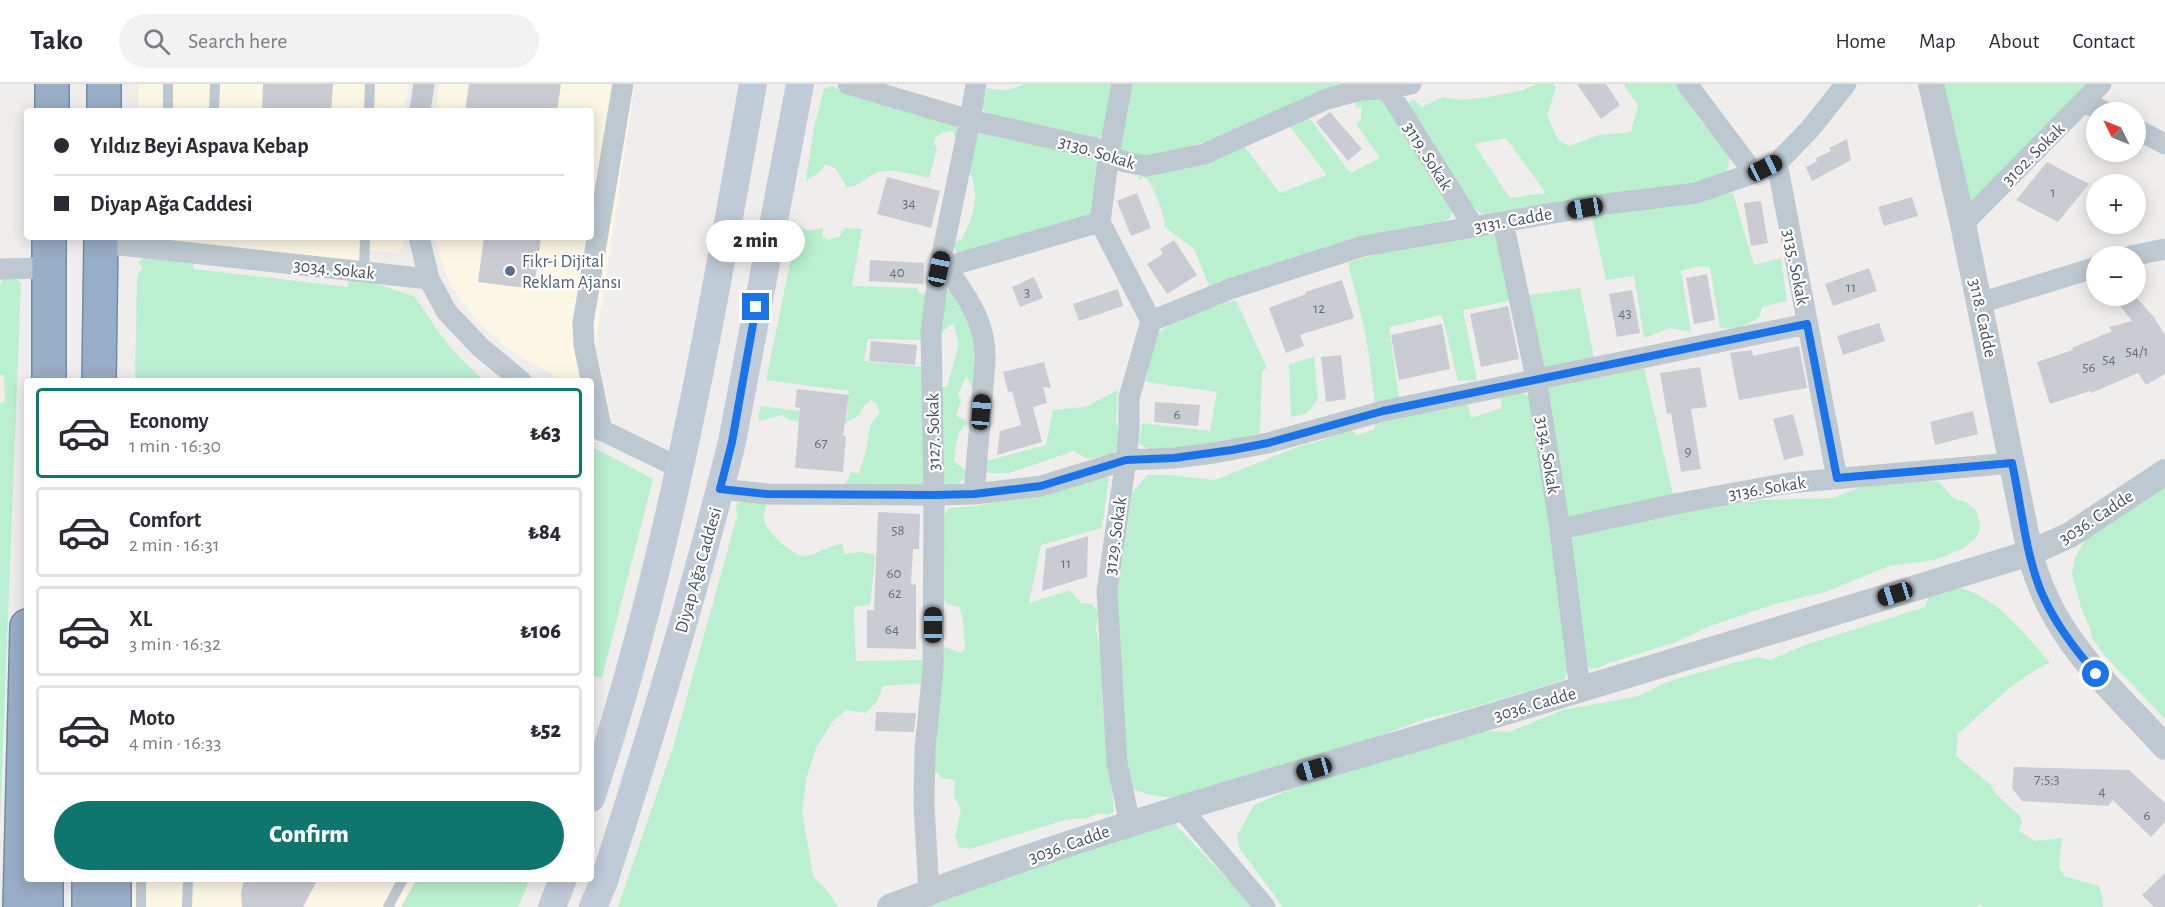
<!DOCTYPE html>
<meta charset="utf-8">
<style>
:root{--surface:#fff;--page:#f2f2f3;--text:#2b2b33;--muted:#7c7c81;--line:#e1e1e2;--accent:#0f766e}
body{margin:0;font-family:"Alegreya Sans",sans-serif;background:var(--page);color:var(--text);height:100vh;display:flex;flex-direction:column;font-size:22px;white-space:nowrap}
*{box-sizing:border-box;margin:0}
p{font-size:20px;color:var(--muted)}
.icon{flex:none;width:33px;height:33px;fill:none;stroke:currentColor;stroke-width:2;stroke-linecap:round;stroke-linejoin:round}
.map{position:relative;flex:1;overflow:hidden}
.side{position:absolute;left:24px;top:294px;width:570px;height:504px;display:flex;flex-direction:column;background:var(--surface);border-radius:6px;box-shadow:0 3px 15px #0003}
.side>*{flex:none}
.guide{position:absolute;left:24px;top:24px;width:570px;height:132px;border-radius:6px;box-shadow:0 3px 15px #0003;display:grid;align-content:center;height:132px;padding:0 30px;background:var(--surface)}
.needle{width:39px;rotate:313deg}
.tools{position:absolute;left:2086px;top:18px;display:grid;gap:12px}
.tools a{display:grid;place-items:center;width:60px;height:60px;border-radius:50%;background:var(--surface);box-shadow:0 3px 15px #0003;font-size:30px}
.end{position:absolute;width:27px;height:27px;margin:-14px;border:8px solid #1a73e8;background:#fff;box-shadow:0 0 0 3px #fff}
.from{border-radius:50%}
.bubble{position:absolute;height:42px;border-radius:21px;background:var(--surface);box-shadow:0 3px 15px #0003;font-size:20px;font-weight:800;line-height:42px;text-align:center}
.car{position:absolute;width:18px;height:36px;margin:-18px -9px;border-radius:8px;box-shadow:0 0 4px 2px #0007;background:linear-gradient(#222 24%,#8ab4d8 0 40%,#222 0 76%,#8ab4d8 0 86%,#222 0)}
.guide b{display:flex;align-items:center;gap:21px;height:57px;font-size:22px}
.guide b+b{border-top:2px solid var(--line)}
.guide i{width:15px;height:15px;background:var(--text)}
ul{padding:10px 0 0;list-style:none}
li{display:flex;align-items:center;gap:18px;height:90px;margin:0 12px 9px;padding:0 18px;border:3px solid var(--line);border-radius:6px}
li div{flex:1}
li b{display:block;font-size:22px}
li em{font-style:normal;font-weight:800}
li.active{border-color:var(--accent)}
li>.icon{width:54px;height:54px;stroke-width:1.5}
.action{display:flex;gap:12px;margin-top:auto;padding:12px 30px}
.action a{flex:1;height:69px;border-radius:36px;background:var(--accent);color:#fff;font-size:24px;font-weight:800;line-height:69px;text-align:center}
header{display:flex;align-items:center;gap:36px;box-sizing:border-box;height:84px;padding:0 30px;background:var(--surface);border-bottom:2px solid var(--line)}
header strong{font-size:28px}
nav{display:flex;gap:33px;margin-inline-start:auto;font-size:21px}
.search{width:420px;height:54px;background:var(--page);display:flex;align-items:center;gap:15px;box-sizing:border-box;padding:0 21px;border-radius:33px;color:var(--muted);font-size:22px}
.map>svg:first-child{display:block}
.commercial{fill:#fcf6e5}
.green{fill:#baf0cf;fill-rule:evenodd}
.building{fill:#caccd3}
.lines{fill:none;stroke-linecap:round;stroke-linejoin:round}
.trunk-casing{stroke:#6e8baa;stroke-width:36}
.service{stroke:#bdc8d0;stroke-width:10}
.minor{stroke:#bdc8d0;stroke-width:21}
.tertiary{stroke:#bdc8d0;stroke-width:26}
.secondary{stroke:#bfcbd7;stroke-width:28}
.trunk{stroke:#98aec6;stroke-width:33}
.route{stroke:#1a73e8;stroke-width:8}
.service-dot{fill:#5c6f8a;stroke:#fff;stroke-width:2}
.labels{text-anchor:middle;stroke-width:4.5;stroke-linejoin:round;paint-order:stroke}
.number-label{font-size:15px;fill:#667079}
.street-label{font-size:18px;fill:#45515b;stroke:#fff}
.service-label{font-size:18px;fill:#4e5e75;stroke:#fff;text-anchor:start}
</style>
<header>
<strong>Tako</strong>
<div class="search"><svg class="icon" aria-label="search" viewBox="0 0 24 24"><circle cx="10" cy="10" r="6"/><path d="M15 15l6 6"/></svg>Search here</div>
<nav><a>Home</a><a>Map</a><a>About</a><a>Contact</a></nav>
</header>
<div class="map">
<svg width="2165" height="823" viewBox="0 0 2165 823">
<rect width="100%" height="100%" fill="#f0eded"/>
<path class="commercial" d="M 138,0 L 409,0 L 405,27 L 138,27 Z
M 439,0 L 635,0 L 595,263 L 612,334 L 591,323 L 591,297 L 562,297 L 507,264 L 474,234 L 451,202 L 433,153 L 591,153 L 591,27 L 436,27 Z
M 143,153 L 403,153 L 403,161 L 400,168 L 396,169 L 363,166 L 359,170 L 356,193 L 146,170 Z
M 120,795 L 417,795 L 401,823 L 119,823 Z"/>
<path class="green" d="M 1023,0 L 1116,0 L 1106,51 L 1093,57 L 987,30 L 982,24 L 987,4 C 1000,6 1011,8 1023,0 Z
M 1132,0 L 1367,0 L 1238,48 L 1147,75 L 1131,71 L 1121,64 L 1121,55 Z
M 1536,0 L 1554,0 L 1556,4 L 1547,31 L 1558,56 L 1569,62 L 1599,51 L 1631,48 L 1638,21 L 1623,0 L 1676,0 L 1699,35 L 1718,56 L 1730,74 L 1726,91 L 1699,103 L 1608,110 L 1565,116 L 1500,129 L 1481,130 L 1471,120 L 1406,22 L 1413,15 L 1422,23 L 1443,13 L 1461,16 L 1489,13 L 1523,6 ZM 1506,54 L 1545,108 L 1545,109 L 1510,114 L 1474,60 Z
M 1942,0 L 2091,0 L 1972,120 Z
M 832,2 L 846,9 L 954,37 L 961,48 L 960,61 L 952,47 C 942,48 938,49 934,58 L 937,66 L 929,94 C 914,91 892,83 876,89 C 865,93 860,103 847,103 L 835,84 L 825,80 L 821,87 L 806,97 L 814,43 L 824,5 Z
M 1364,13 L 1380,13 L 1454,125 L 1449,135 L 1440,139 L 1224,198 L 1219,197 L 1216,201 L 1210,204 L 1194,165 L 1165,143 C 1163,124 1156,109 1146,93 L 1138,96 L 1138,93 L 1244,62 L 1280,109 L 1327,91 L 1289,41 L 1309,33 L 1350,89 L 1380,74 L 1356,40 L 1361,36 L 1361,23 L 1356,24 L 1355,20 Z
M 985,46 L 1095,71 L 1098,77 L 1091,133 L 963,171 L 956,168 L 953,159 L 961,156 C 973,136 980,112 971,90 L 965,87 L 978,50 Z
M 1733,109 L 1754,181 L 1781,174 L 1787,217 L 1762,223 L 1759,234 L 1737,245 L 1720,244 L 1710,183 L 1699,182 L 1681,187 L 1691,248 L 1670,244 L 1644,254 L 1634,192 L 1606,196 L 1591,129 Z
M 801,143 L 808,147 L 823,144 L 822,152 L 828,156 L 839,153 L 845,144 L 862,145 L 852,202 L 917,204 L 919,210 L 925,209 L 928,213 L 923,256 L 868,255 L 864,277 L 925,283 L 928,400 L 920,405 L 845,401 L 851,388 L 859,390 C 861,381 864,374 866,366 C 871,350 865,343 880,329 L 877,320 L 871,316 L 864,322 L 859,331 L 844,340 L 811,340 L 791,336 L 781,331 L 760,337 L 758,333 L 761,322 L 847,333 L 849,307 L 766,296 L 797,145 Z
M 1495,146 L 1514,216 L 1463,226 L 1477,296 L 1458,297 L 1442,231 L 1389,243 L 1399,314 L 1375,320 L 1366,252 L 1348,179 L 1380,168 Z
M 146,170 L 193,174 L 193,185 L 348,203 L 349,191 L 413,212 C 422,220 432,240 441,251 C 453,268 469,283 485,297 L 135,297 L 137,192 L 143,183 L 138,179 Z
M 4,194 L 16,195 L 21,199 L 0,739 L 0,319 L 5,318 L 4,291 L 0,291 L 0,201 Z
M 950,204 C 956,212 963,220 967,228 C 977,247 976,283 972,303 L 966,292 L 958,310 L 961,315 L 956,332 L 964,335 L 967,340 C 955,348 956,365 954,377 L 967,388 C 963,400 952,406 941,396 L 939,304 L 947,302 L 959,260 L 953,240 L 947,243 L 942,249 L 938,247 L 943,209 Z
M 1580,204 L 1594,273 L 1551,283 L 1544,282 L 1529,211 Z
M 1236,216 L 1267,284 L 1262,287 L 1260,349 L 1205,363 L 1152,367 L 1139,360 L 1142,339 L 1210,347 L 1217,308 L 1146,298 C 1149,283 1149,261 1159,249 C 1168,238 1220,220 1236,216 Z
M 1314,273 L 1318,315 L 1306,330 L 1291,333 L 1289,280 Z
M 1643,279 L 1673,410 L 1568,435 L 1545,306 L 1551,298 Z
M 1118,306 L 1116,339 L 1120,348 L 1121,360 L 1111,371 L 1088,375 L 1074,367 L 1009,389 L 984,389 L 983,378 L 1046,361 L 1053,326 L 1085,323 Z
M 1519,308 L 1529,312 L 1572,578 L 1564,596 L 1467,625 L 1425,635 L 1368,656 L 1186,713 C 1165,714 1142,713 1125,699 L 1117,513 L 1132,409 L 1147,391 L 1170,391 L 1215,396 L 1300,362 L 1317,358 L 1350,345 L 1357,351 L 1375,345 L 1373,335 L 1467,318 L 1471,334 L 1502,324 L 1500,311 Z
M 591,362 L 653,395 L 602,594 L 591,592 Z
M 1103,389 L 1109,394 L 1102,444 L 1041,461 L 1029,519 L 1070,506 L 1081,519 L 1092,520 L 1098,529 L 1096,545 L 1102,568 L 1102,614 L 1114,727 L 1108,731 L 1099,729 L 1087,734 L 1065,736 L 970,765 L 959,763 L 955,753 L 961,726 L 954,712 L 955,696 L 942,694 L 933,685 L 936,664 L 940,570 L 945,563 L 961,569 L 965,565 L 963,536 L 959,523 L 947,520 L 942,510 L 944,431 L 949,424 L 977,422 Z
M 1916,396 L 1939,398 L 1953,414 L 1965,418 L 1975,425 L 1979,435 L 1980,445 L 1976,454 L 1962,465 L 1935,476 L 1889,482 L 1825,508 L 1775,520 L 1710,542 L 1676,558 L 1609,579 L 1599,584 L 1590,585 L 1586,579 L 1570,457 L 1575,451 L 1729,418 L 1735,420 L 1761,416 L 1833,414 L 1860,403 Z
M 2165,404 L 2165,635 L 2106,573 L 2091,553 L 2091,547 L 2081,523 L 2072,491 L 2075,474 L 2085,456 L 2154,408 Z
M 744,417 L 766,419 C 766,425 763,432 764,437 C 768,449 794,474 806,472 C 819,470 828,461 842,460 L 845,470 L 861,468 L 873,470 L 875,473 L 870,521 L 854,523 L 856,577 L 923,576 L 926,599 L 883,602 L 877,617 L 866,629 L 846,626 L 833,637 L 816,664 L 807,692 L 802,727 L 813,792 L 829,809 L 838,823 L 618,823 L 673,663 L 737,432 L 736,420 Z
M 1951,503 C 1993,506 2023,549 2050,579 C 2019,591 1983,628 1958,650 L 1956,672 L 1990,700 L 1995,709 L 2020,732 L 2022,739 L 2019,747 L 2035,757 L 2062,754 L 2059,783 L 2064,792 L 2099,802 L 2103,816 L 2103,823 L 1983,823 L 1980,820 L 1976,823 L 1283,823 L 1240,765 L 1237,752 L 1254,721 L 1291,705 L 1367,680 L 1488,647 L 1509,648 L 1563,626 L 1639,612 L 1667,598 L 1729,580 L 1758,573 L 1770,576 L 1805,561 L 1925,523 L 1929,512 Z
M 1171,736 L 1231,799 L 1251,823 L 911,823 Z
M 417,795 L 530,795 L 518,823 L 401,823 Z"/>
<path class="building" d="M 263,0 L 333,0 L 331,27 L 262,27 Z
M 469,0 L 561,0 L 557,27 L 465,27 Z
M 1577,0 L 1606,0 L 1620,21 L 1601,35 Z
M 1330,28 L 1362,65 L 1348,77 L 1316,38 Z
M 1847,55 L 1851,76 L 1812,97 L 1806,83 L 1817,77 L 1816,74 L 1831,67 L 1829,64 Z
M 2047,78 L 2089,100 L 2058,138 L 2016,116 Z
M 887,93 L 940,107 L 931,144 L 877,130 Z
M 1137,109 L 1151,144 L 1131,152 L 1117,117 Z
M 1912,113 L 1918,132 L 1884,142 L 1878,123 Z
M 1761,117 L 1768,159 L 1751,162 L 1744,119 Z
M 484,153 L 541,153 L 534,205 L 478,198 Z
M 1174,156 L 1197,191 L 1167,210 L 1147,180 L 1163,170 L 1160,165 Z
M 870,176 L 924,179 L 923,200 L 869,197 Z
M 1869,184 L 1877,207 L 1833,222 L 1825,200 Z
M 1707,190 L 1715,236 L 1694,240 L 1686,194 Z
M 1034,193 L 1043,214 L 1020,223 L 1012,203 Z
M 1342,196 L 1354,234 L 1300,251 L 1304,262 L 1286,269 L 1269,224 L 1306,210 L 1305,208 Z
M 1118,205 L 1123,222 L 1079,237 L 1073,220 Z
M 1632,206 L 1640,249 L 1617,253 L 1609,210 Z
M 2112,212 L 2135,212 L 2153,232 L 2165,251 L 2165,290 L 2146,301 L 2138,289 L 2091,309 L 2090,307 L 2050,320 L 2037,278 L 2073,266 L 2072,264 L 2112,247 L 2109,243 L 2132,237 Z
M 1508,222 L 1519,275 L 1481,283 L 1470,230 Z
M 1879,239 L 1885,257 L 1843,271 L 1837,252 Z
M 1442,240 L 1450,285 L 1399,296 L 1391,251 Z
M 871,257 L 917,261 L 915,281 L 869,277 Z
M 1799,262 L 1807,304 L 1739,316 L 1730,269 L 1752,266 L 1753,272 Z
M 1341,271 L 1346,315 L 1326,318 L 1321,273 Z
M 1044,278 L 1051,304 L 1043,303 L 1047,319 L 1033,323 L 1042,358 L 997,371 L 1000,347 L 1021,341 L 1012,307 L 1008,308 L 1003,288 Z
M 1700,283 L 1707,323 L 1691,325 L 1701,385 L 1681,388 L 1671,329 L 1667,330 L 1660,289 Z
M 797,305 L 849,311 L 843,352 L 846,352 L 843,388 L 795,384 L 800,324 L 795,323 Z
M 1155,318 L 1200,321 L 1198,342 L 1154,338 Z
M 1973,327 L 1978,350 L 1935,361 L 1930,338 Z
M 1793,330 L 1804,371 L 1784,376 L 1773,335 Z
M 878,428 L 920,430 L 919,465 L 913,465 L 911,500 L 916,501 L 916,565 L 867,564 L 867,526 L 874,526 Z
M 1088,452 L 1087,493 L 1042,507 L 1046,465 Z
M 876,628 L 916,629 L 914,648 L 875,647 Z
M 2014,683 L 2129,686 L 2165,719 L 2165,738 L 2151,753 L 2113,716 L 2108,722 L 2022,717 L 2012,704 Z
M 2165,789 L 2165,823 L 2154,823 L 2142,811 Z
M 244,795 L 318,795 L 303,823 L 242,823 L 241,809 Z"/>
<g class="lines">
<g class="trunk-casing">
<path id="trunk" d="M 52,27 L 52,0
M 104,27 L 104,0
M 49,297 L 49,153
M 99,297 L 101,153
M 114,795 L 114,823
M 20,823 L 27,542
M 46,823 L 46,795
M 89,823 L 89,795"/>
</g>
<path class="service" d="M 168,27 L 168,0
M 214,27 L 215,0
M 369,27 L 370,0
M 364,188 L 365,153
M 141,823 L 141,795
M 187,823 L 188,795
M 388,823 L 403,795"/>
<path class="minor" d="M 848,0 L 970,36 L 1095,64 L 1125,78 L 1146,82 L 1204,70 L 1327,15 L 1360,6 L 1387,5 L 1411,0
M 1122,0 L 1109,70 L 1100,138 L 1151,237 L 1129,314 L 1129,347 L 1126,376 L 1107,507 L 1117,679 L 1130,740
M 1384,0 L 1474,143
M 1687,0 L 1754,89
M 2084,18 L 2105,28
M 420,27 L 424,0
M 2136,45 L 2165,60
M 1777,79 L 1837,394
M 1503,138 L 1536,294 L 1560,445 L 1580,606
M 1963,140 L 2101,0
M 419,153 L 429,195
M 101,159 L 429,195 L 446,227 L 480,263 L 521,297
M 2131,172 L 2165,165
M 946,183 C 967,213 987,239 985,278 L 974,410
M 0,185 L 49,184
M 939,185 L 1100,138
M 1980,219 L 2097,183
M 1151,237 L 1230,205 L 1363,162 L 1606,120 L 1696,109 L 1754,89 L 1777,79 L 1810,45 L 1846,0
M 591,341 L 680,384
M 602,347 L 584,261 L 583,239 L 623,0
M 720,405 L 767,410 L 934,411 L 974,410 L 1041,402 L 1126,376 L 1174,374 L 1214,369 L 1268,359 L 1383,327 L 1807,240
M 1560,445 L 1680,419 L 1789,399 L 2012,379
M 1181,724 L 1265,823
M 929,808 L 924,722 L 925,666 L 933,585 L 934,411 L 931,248 L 939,185 L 970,36 L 976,0"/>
<path class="tertiary" d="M 1931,0 L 1963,140 L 2030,469 C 2051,554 2109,601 2165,663
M 890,823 C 1069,754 1255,702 1439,648 C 1636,590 1833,529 2030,469 L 2070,451 L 2165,388"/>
<path class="secondary" d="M 591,714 C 668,482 710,240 753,0
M 552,823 L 563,795
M 593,823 L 604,797 C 651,652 695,506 732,358 L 800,0"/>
<use href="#trunk" class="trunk"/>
</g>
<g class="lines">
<path class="route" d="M 756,223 L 732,358 L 720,405 L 767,410 L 934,411 L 974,410 L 1041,402 L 1126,376 L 1174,374 L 1232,366 L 1268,359 L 1383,327 L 1807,240 L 1837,394 L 2012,379 C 2021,420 2025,466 2040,505 C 2053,537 2074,564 2096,590"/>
</g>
<circle class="service-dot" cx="510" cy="187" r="6"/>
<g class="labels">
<g class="number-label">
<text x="2053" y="113">1</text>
<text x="909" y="124">34</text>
<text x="897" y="193">40</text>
<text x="1851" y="208">11</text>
<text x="1027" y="213">3</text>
<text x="1319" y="229">12</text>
<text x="1625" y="234">43</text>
<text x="2137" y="272">54/1</text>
<text x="2109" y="280">54</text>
<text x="2089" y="288">56</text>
<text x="1177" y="335">6</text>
<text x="821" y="364">67</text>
<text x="1688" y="372">9</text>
<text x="898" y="451">58</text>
<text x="1066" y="484">11</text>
<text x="894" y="494">60</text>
<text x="895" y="514">62</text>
<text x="892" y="550">64</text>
<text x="2047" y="700">7;5;3</text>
<text x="2102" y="712">4</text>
<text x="2147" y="736">6</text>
</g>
<g class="street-label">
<text transform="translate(1097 68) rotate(17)" y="6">3130. Sokak</text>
<text transform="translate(2033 70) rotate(-45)" y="6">3102. Sokak</text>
<text transform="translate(1428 72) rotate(58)" y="6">3119. Sokak</text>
<text transform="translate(1513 136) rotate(-10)" y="6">3131. Cadde</text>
<text transform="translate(1796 183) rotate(79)" y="6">3135. Sokak</text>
<text transform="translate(334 185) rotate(6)" y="6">3034. Sokak</text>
<text transform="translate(1983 234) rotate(78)" y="6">3118. Cadde</text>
<text transform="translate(933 348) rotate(-91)" y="6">3127. Sokak</text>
<text transform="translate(1548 371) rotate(81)" y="6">3134. Sokak</text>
<text transform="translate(1767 404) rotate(-9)" y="6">3136. Sokak</text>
<text transform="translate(2096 433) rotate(-33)" y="6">3036. Cadde</text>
<text transform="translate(1115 452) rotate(-82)" y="6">3129. Sokak</text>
<text transform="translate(698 486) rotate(-74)" y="6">Diyap Ağa Caddesi</text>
<text transform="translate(1535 620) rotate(-16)" y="6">3036. Cadde</text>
<text transform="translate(1069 760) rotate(-19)" y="6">3036. Cadde</text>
</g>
<g class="service-label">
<text x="522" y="183">Fikr-i Dijital<tspan x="522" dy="21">Reklam Ajansı</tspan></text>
</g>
</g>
</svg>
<div class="tools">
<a><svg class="needle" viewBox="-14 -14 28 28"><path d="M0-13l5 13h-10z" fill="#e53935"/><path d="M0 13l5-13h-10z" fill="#7c7c81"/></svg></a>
<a>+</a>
<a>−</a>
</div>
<i class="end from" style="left:2096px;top:590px"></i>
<i class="end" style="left:756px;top:223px"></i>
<div class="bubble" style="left:706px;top:136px;width:99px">2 min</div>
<i class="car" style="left:1765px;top:84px;rotate:65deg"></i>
<i class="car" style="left:1585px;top:124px;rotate:260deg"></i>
<i class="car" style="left:939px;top:185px;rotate:12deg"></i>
<i class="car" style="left:981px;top:328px;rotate:5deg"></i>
<i class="car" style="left:1895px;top:510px;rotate:253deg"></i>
<i class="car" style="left:933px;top:541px;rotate:0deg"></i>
<i class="car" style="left:1314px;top:685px;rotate:254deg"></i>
<div class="guide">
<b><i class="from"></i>Yıldız Beyi Aspava Kebap</b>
<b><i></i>Diyap Ağa Caddesi</b>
</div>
<section class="side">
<ul>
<li class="active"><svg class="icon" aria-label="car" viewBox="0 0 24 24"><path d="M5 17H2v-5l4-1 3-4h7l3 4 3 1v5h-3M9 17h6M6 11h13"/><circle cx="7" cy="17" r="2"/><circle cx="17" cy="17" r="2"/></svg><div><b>Economy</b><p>1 min · 16:30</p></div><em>₺63</em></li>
<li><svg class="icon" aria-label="car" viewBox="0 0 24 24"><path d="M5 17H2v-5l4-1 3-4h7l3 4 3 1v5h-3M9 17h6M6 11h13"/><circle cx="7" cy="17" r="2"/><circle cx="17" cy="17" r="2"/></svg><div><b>Comfort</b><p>2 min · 16:31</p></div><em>₺84</em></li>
<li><svg class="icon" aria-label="car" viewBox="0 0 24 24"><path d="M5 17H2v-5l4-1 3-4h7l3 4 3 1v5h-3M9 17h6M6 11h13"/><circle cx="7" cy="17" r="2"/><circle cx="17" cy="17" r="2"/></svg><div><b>XL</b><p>3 min · 16:32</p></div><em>₺106</em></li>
<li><svg class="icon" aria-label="car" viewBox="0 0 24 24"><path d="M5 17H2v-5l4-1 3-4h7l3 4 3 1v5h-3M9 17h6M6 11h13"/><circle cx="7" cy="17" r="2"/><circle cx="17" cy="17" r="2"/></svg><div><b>Moto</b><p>4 min · 16:33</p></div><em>₺52</em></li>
</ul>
<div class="action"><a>Confirm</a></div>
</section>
</div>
